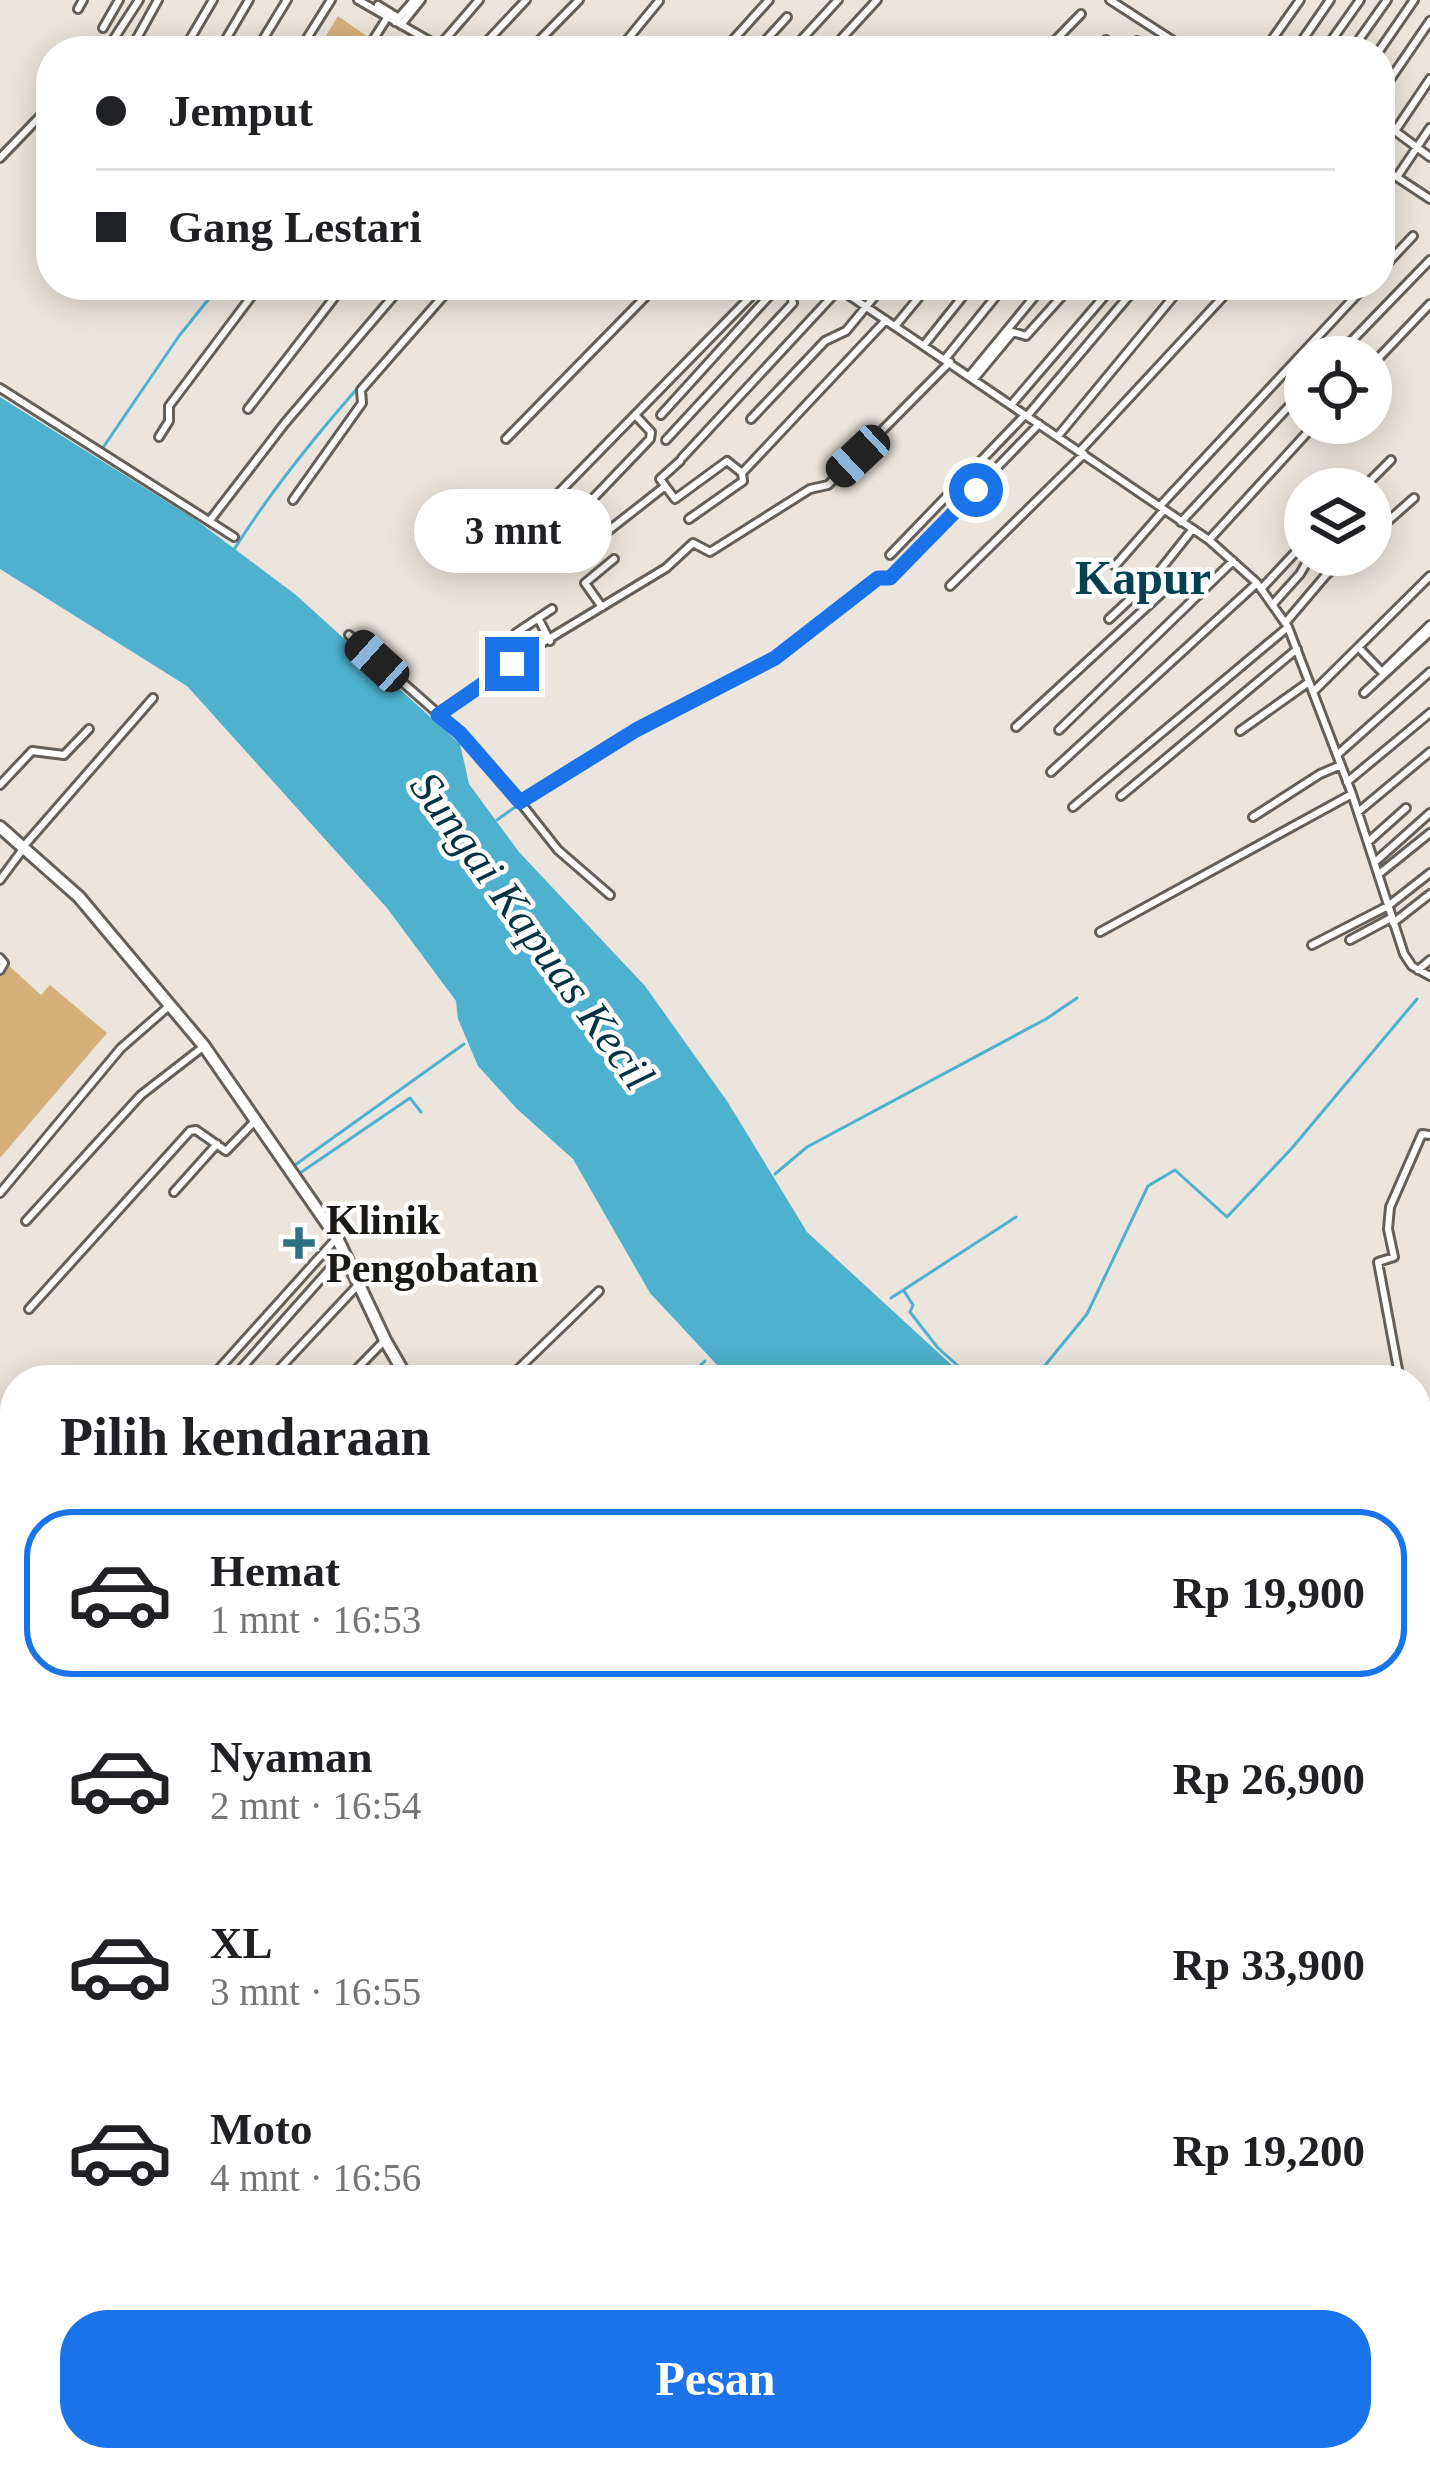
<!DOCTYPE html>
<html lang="id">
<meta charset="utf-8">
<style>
:root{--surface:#fff;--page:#f2f2f2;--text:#202124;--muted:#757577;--line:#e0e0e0;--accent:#1a73e8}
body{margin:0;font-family:Georgia,serif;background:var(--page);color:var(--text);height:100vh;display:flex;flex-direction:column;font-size:45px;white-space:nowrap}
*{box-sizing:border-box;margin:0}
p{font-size:39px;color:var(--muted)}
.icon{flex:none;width:66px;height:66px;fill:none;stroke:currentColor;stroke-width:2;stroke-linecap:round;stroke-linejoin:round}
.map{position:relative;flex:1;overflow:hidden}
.sheet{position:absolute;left:0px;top:1365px;width:1431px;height:1107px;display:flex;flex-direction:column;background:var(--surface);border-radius:48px 48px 0 0;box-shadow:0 6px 30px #0003}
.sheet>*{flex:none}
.banner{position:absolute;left:36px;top:36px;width:1359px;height:264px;border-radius:48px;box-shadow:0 6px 30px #0003;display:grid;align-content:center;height:264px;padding:0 60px;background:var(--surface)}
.tools{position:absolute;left:1284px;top:336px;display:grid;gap:24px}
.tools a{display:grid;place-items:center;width:108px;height:108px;border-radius:50%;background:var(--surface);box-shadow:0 6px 30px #0003;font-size:60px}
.end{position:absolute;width:54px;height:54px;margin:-27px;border:15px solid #1a73e8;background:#fff;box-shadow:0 0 0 6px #fff}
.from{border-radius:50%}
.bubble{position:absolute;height:84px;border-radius:42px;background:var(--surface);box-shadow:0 6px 30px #0003;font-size:39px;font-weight:700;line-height:84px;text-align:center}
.car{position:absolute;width:36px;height:72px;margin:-36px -18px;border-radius:15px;box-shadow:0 0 9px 3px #0007;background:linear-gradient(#222 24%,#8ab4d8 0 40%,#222 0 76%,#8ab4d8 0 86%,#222 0)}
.banner b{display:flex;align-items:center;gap:42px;height:114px;font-size:45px}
.banner b+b{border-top:3px solid var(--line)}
.banner i{width:30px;height:30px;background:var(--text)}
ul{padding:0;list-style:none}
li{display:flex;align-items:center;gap:36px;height:168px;margin:0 24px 18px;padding:0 36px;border:6px solid transparent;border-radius:48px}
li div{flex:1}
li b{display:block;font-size:45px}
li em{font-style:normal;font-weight:700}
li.selected{border-color:var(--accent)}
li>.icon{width:108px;height:108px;stroke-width:1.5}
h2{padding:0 60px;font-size:54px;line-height:144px}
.button{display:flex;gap:24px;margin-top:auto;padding:24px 60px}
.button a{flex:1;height:138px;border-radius:48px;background:var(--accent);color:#fff;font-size:48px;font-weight:700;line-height:138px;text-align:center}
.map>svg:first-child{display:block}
.green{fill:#d6b07b}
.water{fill:#4eb1ce}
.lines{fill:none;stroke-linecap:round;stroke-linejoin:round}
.stream{stroke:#4eb1ce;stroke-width:3}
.street-casing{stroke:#645f58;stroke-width:12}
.secondary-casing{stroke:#645f58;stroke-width:16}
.highway-casing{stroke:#276b7c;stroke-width:22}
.street{stroke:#fff;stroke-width:6}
.secondary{stroke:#fff;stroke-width:10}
.highway{stroke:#2e97b3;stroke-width:16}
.route{stroke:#1a73e8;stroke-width:15}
.poi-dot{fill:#2f7083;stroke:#fff;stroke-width:4.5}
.labels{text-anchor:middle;stroke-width:9;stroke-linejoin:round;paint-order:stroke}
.poi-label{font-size:42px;font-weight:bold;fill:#1a1815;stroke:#fff;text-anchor:start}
.water-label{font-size:45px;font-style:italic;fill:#043441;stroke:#fff}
.quarter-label{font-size:48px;font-weight:bold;fill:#06414f;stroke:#fff}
</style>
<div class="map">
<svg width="1430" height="2470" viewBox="0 0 1430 2470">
<rect width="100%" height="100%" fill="#ebe5dd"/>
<path class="green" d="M 338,16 L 371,39 L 364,51 L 317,51 Z
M 7,964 L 41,995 L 50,985 L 107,1033 L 0,1158 L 0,974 Z"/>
<path class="water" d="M 0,397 L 196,520 L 296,595 L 460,744 L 469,784 L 519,852 L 645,986 L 727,1101 L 807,1232 L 968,1380 L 731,1380 L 650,1293 L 573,1159 L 517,1109 L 478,1066 L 458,1019 L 456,1001 L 387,908 L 187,686 L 0,569 Z
M 1430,1456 L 1430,1622 L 1416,1625 L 1416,1460 Z"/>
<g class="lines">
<path class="stream" d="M 102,449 L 179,336 L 220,285
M 233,551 C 294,454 373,371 448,285
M 792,649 L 812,632
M 439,710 L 477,684
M 497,820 L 518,805
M 295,1165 L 464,1044
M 300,1173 L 410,1098 L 421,1112
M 775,1174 L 807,1147 L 1046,1019 L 1077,998
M 310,1188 L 318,1199
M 904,1291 L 913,1305 L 910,1312 L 938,1348 L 974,1380
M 891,1298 L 1016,1217
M 684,1380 L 705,1361
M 1033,1380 L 1087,1314 L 1148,1186 L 1175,1170 L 1227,1217 L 1292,1148 L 1417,999
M 1,1890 L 13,1906
M 0,2300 L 15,2286"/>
<g class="street-casing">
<path id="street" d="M 358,0 L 447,51
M 1110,0 L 1189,51
M 378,5 L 399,18
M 78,9 L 83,0
M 395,22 L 414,0
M 401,25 L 421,0
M 103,28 L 119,0
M 131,49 L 158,0
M 106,51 L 139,0
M 183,51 L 213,0
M 219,51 L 249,0
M 256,51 L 287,0
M 299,51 L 331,0
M 366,51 L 387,18
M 435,51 L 479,0
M 478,51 L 526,0
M 529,51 L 579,0
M 618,51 L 659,1
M 723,51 L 769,0
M 756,51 L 787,17
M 791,51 L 838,0
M 830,51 L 877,0
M 888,51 L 895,44
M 1045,51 L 1081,14
M 1096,51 L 1106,40
M 1128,51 L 1137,41
M 1264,51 L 1300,0
M 1295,51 L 1330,0
M 1324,51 L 1360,0
M 1351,51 L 1387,0
M 1379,51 L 1414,0
M 1430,79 L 1395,131 L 1430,157
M 1380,94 L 1430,21
M 0,158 L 51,105
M 1380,166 L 1430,199
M 1397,177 L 1430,128
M 1380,271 L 1413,236
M 834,285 L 1209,540 L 1257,583 L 1288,627 L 1352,794 L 1404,954 L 1412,966 L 1430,976
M 376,287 L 378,285
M 896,325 L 929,285
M 924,345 L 972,285
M 1336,357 L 1430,260
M 945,359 L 1005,285
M 1371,366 L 1430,304
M 970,375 L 1044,285
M 974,379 L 1013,332 L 1026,336 L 1072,285
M 0,388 L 234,537
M 1011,405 L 1114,285
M 248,409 L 344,285
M 661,415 L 779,285
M 1028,415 L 1138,285
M 637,417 L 651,432 L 650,439 L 561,532 L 551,535 L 538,520 L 539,513 L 762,285
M 751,419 L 825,341 L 846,331 L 884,285
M 1058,436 L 1183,285
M 159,437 L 169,421 L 169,406 L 260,285
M 506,439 L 657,285
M 666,440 L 793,303 L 790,293 L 797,285
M 1080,451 L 1234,285
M 682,458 L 839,289
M 680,461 L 660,479 L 675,499 L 727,461 L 742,473
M 1362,489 L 1391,460
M 293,500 L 362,403 L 361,390 L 453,285
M 1160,506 L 1366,285
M 211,519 L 285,423 L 403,285
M 689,519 L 743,481 L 742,473 L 886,320
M 1181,522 L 1305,389
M 1371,536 L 1414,498
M 1209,540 L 1316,423
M 890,555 L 1025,415
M 571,560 L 664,487
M 1115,566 L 1164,510
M 950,586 L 1084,454
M 1261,589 L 1305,542
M 1273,604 L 1300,574 L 1311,555
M 602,607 L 585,583 L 614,559
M 538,618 L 550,641
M 1109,619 L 1157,574 L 1192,530
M 1286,622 L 1326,575 L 1349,555
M 516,633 L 552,609
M 349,635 L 460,733 L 520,802 L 624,736 L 775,657 L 879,577 L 890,578 L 1039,424
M 1359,648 L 1382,672 L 1430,625
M 1313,692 L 1430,576
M 1364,693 L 1430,632
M 438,715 L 537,646 L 666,568 L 693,543 L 710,552 L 810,489 L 828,485 L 950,362
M 1016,727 L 1177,579 L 1199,595
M 1059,730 L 1233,561
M 1240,731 L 1309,682
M 1337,755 L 1430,672
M 1051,772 L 1256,584
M 1347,782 L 1430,713
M 0,785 L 32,751 L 64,755 L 89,729
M 1121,796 L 1297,649
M 520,802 L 558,850 L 610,895
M 1073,807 L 1288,627
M 1358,812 L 1430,752
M 1253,817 L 1320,774 L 1341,765
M 1368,842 L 1406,808
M 23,847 L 153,698
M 1375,862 L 1430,813
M 1379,874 L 1430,833
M 0,880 L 23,849
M 1393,923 L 1430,894
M 1100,932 L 1352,794
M 1350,940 L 1391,918
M 1312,945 L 1388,906 L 1430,873
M 0,958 L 4,963 L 0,970
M 1418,970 L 1430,960
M 174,1192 L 217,1144
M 0,1193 L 121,1048 L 168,1007
M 26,1221 L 141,1095 L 203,1047
M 29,1309 L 190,1131 L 196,1130 L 226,1151 L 254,1122
M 422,1377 L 425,1380
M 209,1380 L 335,1240
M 231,1380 L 344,1253
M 269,1380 L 357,1286
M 346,1380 L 385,1340
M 507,1380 L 599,1291
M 692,1380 L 697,1376
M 1400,1380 L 1378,1262 L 1394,1257 L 1388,1229 L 1390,1207 L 1422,1134 L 1430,1135
M 0,1463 L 15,1449
M 0,1466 L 15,1487
M 0,1506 L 15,1492
M 0,1623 L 15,1604
M 11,1639 L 15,1642
M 0,1697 L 15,1679
M 0,1887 L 15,1869
M 0,1894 L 15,1914
M 0,2034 L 15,2019
M 0,2062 L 15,2047
M 0,2140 L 15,2126
M 1416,2213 L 1425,2212
M 1416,2262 L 1430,2262
M 1416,2291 L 1430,2290
M 0,2295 L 15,2281
M 1416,2315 L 1430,2315
M 0,2354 L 15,2370
M 1424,2373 L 1425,2334
M 408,2457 L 422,2470
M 853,2457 L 867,2467 L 865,2470
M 1032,2457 L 1034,2470
M 1067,2457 L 1069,2470
M 1102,2457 L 1104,2470
M 1137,2457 L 1139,2470
M 1172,2457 L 1174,2470
M 1208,2457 L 1210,2470
M 1242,2457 L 1244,2470
M 1278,2457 L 1279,2470
M 1313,2457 L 1315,2470
M 439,2470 L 447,2457
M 477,2470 L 485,2457
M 515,2470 L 523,2457
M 547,2470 L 556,2457
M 579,2470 L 588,2457
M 615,2470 L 624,2457
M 659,2470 L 667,2457
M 756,2470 L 763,2457
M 831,2470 L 837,2457
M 898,2470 L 903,2457
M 933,2470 L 938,2457
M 966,2470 L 971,2457
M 998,2470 L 1001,2457
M 1367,2470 L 1395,2463 L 1396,2457"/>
</g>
<g class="secondary-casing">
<path id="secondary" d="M 0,827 L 79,897 L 204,1046 L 337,1238 L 385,1340 L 408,1380
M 1416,1928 L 1430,1928"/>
</g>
<g class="highway-casing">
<path id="highway" d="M 0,2429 L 15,2441
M 44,2457 L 58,2470"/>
</g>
<use href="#street" class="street"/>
<use href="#secondary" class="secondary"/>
<use href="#highway" class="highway"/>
</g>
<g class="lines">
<path class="route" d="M 512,664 L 438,715 L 460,733 L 520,802 L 636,730 L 775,658 L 878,578 L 890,578 L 976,490"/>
</g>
<path class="poi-dot" d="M293 1225h12v12h12v12h-12v12h-12v-12h-12v-12h12z"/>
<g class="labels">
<g class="poi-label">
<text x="326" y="1234">Klinik<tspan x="326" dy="48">Pengobatan</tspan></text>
</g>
<g class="water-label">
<text transform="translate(533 930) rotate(54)" y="16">Sungai Kapuas Kecil</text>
</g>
<g class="quarter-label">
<text x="1143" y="594">Kapur</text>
</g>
</g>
</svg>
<div class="tools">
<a><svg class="icon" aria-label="locate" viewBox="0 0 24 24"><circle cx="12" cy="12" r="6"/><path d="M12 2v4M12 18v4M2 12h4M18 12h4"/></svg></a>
<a><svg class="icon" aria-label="layers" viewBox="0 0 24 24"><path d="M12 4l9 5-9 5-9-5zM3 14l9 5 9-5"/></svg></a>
</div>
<i class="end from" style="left:976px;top:490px"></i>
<i class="end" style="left:512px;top:664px"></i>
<div class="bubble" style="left:414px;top:489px;width:198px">3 mnt</div>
<i class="car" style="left:858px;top:456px;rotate:227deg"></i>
<i class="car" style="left:377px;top:661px;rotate:312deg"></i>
<div class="banner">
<b><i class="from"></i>Jemput</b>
<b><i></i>Gang Lestari</b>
</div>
<section class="sheet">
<h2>Pilih kendaraan</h2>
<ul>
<li class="selected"><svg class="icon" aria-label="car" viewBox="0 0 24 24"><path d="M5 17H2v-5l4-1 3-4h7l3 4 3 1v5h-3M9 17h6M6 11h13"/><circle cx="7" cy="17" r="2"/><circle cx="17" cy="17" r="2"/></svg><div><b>Hemat</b><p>1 mnt · 16:53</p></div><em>Rp 19,900</em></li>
<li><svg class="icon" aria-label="car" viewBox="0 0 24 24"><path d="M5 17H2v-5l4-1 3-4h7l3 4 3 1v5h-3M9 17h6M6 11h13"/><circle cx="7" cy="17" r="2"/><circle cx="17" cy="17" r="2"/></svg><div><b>Nyaman</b><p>2 mnt · 16:54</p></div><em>Rp 26,900</em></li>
<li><svg class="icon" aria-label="car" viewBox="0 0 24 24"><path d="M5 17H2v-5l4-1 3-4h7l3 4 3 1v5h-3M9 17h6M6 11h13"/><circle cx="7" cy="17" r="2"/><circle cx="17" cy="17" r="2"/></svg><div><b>XL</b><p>3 mnt · 16:55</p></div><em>Rp 33,900</em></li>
<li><svg class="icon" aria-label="car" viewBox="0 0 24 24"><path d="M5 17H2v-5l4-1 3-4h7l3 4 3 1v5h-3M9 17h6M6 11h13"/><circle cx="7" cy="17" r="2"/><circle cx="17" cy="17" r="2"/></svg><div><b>Moto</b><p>4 mnt · 16:56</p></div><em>Rp 19,200</em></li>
</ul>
<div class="button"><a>Pesan</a></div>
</section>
</div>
